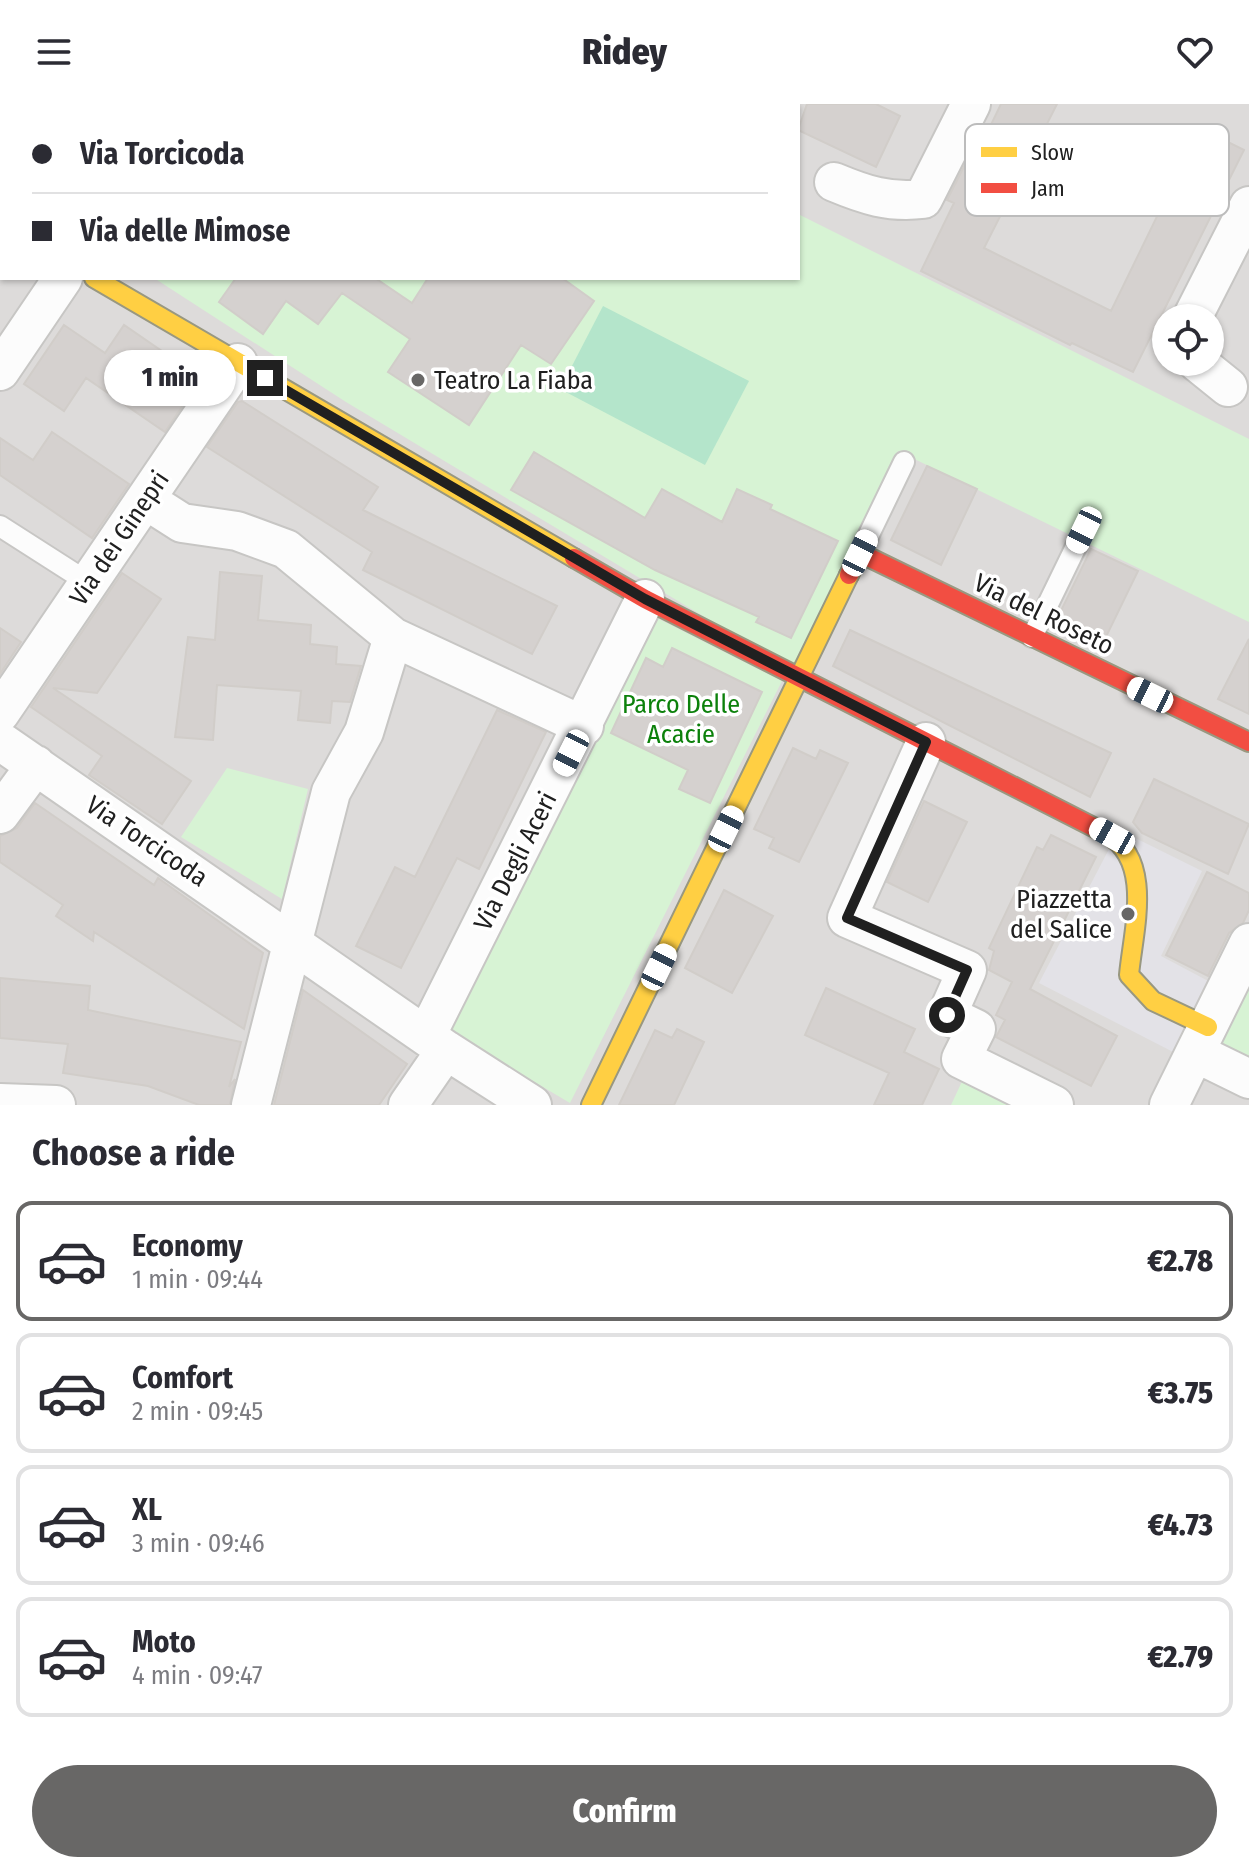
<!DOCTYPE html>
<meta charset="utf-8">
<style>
:root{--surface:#fff;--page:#f2f2f3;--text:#2b2b33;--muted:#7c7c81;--line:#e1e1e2;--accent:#686766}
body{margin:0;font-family:"Fira Sans Condensed",sans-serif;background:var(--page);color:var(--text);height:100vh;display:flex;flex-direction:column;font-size:30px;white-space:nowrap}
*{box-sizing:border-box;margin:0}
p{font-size:26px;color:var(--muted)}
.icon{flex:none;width:44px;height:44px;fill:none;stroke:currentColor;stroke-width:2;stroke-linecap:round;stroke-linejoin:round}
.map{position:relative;height:1001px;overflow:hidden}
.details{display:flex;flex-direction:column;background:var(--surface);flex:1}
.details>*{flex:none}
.top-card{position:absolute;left:0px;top:0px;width:800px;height:176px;box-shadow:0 2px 6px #0004;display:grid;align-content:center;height:176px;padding:0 32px;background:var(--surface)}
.tools{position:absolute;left:1152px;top:200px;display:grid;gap:16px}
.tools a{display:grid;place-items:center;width:72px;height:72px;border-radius:50%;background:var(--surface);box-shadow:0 2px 6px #0004;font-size:40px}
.end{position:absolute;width:36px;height:36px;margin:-18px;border:10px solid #202020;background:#fff;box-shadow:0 0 0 4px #fff}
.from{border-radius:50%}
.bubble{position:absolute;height:56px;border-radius:28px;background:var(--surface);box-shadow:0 2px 6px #0004;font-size:26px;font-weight:800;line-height:56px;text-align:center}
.car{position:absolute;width:24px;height:48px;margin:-24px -12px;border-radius:10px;box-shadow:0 0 6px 2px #0007;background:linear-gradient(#fff 24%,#345 0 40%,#fff 0 76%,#345 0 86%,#fff 0)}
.top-card b{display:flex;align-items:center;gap:28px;height:76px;font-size:30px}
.top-card b+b{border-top:2px solid var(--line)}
.top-card i{width:20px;height:20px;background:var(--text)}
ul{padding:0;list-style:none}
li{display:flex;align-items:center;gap:24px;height:120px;margin:0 16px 12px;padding:0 16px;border:4px solid var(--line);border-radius:16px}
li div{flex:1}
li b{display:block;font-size:30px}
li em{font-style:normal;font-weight:800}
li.on{border-color:var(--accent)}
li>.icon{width:72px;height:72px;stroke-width:1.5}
h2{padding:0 32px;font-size:36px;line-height:96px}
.cta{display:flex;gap:16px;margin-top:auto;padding:16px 32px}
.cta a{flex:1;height:92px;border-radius:48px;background:var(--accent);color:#fff;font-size:32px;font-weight:800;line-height:92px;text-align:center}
header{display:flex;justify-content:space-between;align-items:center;height:104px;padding:0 32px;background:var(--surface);font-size:36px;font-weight:800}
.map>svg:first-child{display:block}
.residential{fill:#dddbda;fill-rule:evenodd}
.park{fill:#d7f3d4}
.pitch{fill:#b4e5cb}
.plaza{fill:#e3e2e7}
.building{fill:#d5d1cf;stroke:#d1cdc9;stroke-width:2}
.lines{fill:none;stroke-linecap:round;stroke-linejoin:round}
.lane-casing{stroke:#c7c6c4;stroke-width:24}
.street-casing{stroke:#c7c6c4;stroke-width:42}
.slow-casing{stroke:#999880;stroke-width:22}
.jam-casing{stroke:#999880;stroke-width:22}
.lane{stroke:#fcfcfc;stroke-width:20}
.street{stroke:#fcfcfc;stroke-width:38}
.slow{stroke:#ffcf43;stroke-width:18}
.jam{stroke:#f24e42;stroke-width:18}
.route{stroke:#202020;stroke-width:10}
.poi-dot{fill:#686766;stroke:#fff;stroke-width:3}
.labels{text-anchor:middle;stroke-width:7;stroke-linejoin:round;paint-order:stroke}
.poi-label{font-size:26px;fill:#202020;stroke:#fff;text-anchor:start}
.street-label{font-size:26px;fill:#202020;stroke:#fff}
.park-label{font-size:26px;fill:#0c810b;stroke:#fff}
.key{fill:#fff;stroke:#bcbcbc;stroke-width:2}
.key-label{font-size:22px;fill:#202020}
</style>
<header><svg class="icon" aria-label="menu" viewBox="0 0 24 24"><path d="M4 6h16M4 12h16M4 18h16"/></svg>Ridey<svg class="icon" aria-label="heart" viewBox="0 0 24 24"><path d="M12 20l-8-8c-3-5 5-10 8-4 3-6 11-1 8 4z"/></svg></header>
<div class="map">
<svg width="1249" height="1001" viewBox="0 0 1249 1001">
<rect width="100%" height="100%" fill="#eeebe8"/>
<path class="residential" d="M 0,0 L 1249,0 L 1249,1001 L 0,1001 ZM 2,2 L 798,2 L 798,174 L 2,174 ZM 1166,214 L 1210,214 L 1210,258 L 1166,258 Z"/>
<path class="park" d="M 798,110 L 1249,335 L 1249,518 L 898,347 L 793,566 L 346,298 L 154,174 L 798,174 Z
M 651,511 L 782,577 L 570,999 L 445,925 Z
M 227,664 L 308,685 L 282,795 L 181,733 Z
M 1249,859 L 1249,965 L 1208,945 Z
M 965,971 L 1028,1001 L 951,1001 Z"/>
<path class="pitch" d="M 603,202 L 749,277 L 705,361 L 560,285 Z"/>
<path class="plaza" d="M 400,0 L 546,0 L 403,2 Z
M 1119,726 L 1202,767 L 1161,852 L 1212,879 L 1177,950 L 1039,879 Z"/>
<path class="building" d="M 807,0 L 876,0 L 900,12 L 876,63 L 798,26 Z
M 1001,0 L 1057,0 L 984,144 L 1111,207 L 1200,24 L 1244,46 L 1133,268 L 1072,239 L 1070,241 L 921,167 L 954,99 L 947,96 L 982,27 L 987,29 Z
M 236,174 L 375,174 L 412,199 L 428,174 L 562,174 L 594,197 L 551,260 L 521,241 L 469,321 L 388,268 L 410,235 L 342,189 L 318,220 L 286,197 L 263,230 L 219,198 Z
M 64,221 L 105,249 L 124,221 L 201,274 L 165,328 L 86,274 L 64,307 L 24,280 Z
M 242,297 L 378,383 L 363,406 L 557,502 L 532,550 L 363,466 L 372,448 L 207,343 L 238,298 Z
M 52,328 L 129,380 L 92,434 L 0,371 L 0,334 L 33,356 Z
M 534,348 L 645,414 L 662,385 L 722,418 L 737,385 L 772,401 L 770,405 L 838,437 L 791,534 L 756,518 L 759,513 L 655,466 L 511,386 Z
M 927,362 L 977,385 L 941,461 L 891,436 Z
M 1091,445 L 1138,467 L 1103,539 L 1056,517 Z
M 220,468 L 262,472 L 258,516 L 311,521 L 310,540 L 337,543 L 336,560 L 361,562 L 350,598 L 332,597 L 330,619 L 298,616 L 301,587 L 217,581 L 213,636 L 175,633 L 188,533 L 215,536 Z
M 122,469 L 161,495 L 97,589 L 53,584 L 191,677 L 162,720 L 89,671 L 102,652 L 31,603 Z
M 0,524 L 21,538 L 0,570 Z
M 850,526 L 1111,649 L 1090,693 L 833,562 Z
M 1249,535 L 1249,610 L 1218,595 Z
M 672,544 L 762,588 L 710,699 L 679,685 L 688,666 L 611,629 L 646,554 L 663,563 Z
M 497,606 L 546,628 L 479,765 L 457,754 L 401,864 L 356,842 L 395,763 L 415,773 Z
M 793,644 L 816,655 L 820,646 L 848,659 L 799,758 L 769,744 L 774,734 L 754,725 Z
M 1154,675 L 1249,720 L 1228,770 L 1142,729 L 1133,718 Z
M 924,697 L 967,718 L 928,798 L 887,778 Z
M 35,699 L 154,781 L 158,774 L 263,849 L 244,925 L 94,828 L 93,837 L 56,812 L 63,801 L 0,758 L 0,732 L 17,724 Z
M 1051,731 L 1096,753 L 1030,885 L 1117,932 L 1091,982 L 996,933 L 1005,916 L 996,911 L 1012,878 L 989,866 L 994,847 L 989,844 L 1037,743 L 1043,746 Z
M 1207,768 L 1249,789 L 1249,806 L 1243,819 L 1229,829 L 1208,872 L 1166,851 Z
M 724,786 L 773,812 L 732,889 L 685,864 Z
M 0,874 L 90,882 L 88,906 L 241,938 L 229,983 L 235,975 L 230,1001 L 199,1001 L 148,982 L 63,969 L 68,940 L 0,934 Z
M 826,884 L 915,925 L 904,948 L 939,965 L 922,1001 L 874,1001 L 889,969 L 805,931 Z
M 303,886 L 407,960 L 379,1001 L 274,1001 Z
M 677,925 L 704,938 L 674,1001 L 619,1001 L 655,926 L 672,934 Z"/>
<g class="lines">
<g class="lane-casing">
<path id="lane" d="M 0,422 L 89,479
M 860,449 L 904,358
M 1032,533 L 1084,426"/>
</g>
<g class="street-casing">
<path id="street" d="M 185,2 L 186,0
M 834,78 C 865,91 889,99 923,95 L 971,0
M 0,117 L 2,119
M 1192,214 L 1249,102
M 1197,258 L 1228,283
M 0,267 L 63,174
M 146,396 L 182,419 L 237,427 L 286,445 L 393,533 L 364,628 L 331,688 L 251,1001
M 393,533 L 584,622
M 0,609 L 238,259
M 0,637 L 446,946 L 532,1001
M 926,638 L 847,814 L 967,866 L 947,911 L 976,925 L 961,955 L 1054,1001
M 0,710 L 36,661
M 426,932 L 645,495
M 1196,949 L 1249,975
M 0,999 L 56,1001
M 408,1001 L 446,946
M 1169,1001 L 1249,839"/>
</g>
<g class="slow-casing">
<path id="slow" d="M 94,174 L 574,454
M 1107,730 C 1154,757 1133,827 1129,871 L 1153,897 L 1208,923
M 591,1001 L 849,471"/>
</g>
<g class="jam-casing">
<path id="jam" d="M 574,454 L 645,495 L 1107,730
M 849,471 L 860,449 L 1249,638"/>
</g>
<use href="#lane" class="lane"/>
<use href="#street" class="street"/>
<use href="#slow" class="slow"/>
<use href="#jam" class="jam"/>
</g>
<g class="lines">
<path class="route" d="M 265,274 L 645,495 L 926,638 L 847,814 L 967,866 L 947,911"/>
</g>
<g class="poi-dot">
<circle cx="418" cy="276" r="8"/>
<circle cx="1128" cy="810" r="8"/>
</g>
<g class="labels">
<g class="poi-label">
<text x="434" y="285">Teatro La Fiaba</text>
<text x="1112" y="804" text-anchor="end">Piazzetta<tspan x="1112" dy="30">del Salice</tspan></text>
</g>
<g class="street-label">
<text transform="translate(119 434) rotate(-56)" y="9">Via dei Ginepri</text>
<text transform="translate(1044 510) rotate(26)" y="9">Via del Roseto</text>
<text transform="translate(147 737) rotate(34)" y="9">Via Torcicoda</text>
<text transform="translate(515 757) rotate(-63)" y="9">Via Degli Aceri</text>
</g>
<g class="park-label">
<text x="681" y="609">Parco Delle<tspan x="681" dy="30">Acacie</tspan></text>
</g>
</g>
<rect x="965" y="20" width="264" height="92" rx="12" class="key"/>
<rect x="981" y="43" width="36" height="10" fill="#ffcf43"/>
<rect x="981" y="79" width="36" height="10" fill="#f24e42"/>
<g class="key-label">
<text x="1031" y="56">Slow</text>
<text x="1031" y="92">Jam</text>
</g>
</svg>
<div class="tools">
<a><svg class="icon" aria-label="locate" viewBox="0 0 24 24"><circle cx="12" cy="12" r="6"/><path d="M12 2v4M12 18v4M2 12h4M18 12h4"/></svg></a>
</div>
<i class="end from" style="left:947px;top:911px"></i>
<i class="end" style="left:265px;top:274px"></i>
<div class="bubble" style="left:104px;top:246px;width:132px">1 min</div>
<i class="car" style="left:1084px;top:426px;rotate:206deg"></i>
<i class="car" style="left:860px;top:449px;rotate:26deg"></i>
<i class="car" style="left:1150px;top:591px;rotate:296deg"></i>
<i class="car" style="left:571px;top:649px;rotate:207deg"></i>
<i class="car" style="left:726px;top:725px;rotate:26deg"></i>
<i class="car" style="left:1112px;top:732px;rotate:299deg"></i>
<i class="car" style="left:659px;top:863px;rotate:26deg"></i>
<div class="top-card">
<b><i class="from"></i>Via Torcicoda</b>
<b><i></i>Via delle Mimose</b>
</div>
</div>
<section class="details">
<h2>Choose a ride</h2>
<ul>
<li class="on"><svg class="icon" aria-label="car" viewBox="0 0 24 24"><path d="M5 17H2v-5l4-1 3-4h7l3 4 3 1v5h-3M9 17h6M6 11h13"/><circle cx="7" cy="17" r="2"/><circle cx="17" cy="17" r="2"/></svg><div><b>Economy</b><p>1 min · 09:44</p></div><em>€2.78</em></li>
<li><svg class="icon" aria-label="car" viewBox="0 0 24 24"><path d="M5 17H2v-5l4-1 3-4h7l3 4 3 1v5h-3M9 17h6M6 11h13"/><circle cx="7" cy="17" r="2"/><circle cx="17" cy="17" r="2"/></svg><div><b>Comfort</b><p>2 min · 09:45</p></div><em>€3.75</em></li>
<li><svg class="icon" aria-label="car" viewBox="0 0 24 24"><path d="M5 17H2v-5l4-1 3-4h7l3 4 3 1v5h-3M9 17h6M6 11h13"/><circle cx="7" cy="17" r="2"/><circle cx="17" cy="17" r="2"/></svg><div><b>XL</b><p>3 min · 09:46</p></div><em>€4.73</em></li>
<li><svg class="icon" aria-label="car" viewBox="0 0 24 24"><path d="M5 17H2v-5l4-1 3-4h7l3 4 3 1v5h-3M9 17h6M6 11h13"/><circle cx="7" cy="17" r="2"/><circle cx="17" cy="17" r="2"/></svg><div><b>Moto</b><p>4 min · 09:47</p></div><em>€2.79</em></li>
</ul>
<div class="cta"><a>Confirm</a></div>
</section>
